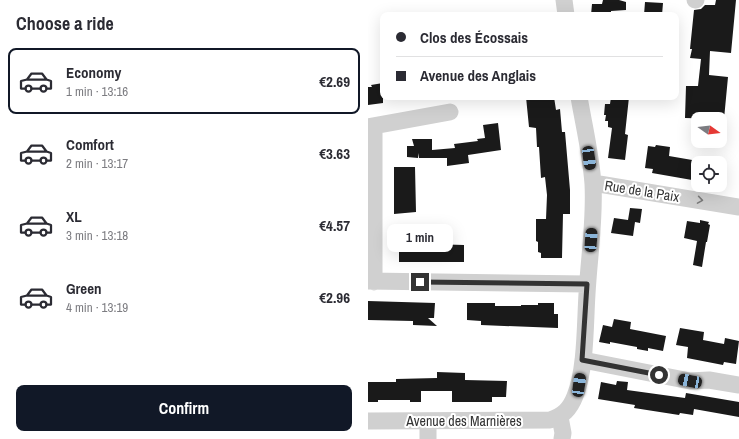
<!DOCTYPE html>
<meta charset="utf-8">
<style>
:root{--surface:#fff;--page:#f7f7f7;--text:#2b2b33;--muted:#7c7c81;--line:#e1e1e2;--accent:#111827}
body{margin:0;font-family:"Archivo Narrow",sans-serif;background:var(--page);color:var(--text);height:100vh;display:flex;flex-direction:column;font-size:15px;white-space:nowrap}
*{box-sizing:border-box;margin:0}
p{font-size:13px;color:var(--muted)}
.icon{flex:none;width:22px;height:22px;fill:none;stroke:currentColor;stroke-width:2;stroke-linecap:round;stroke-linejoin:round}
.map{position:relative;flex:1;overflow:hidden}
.sheet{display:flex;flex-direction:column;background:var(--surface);width:368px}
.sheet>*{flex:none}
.guide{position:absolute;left:12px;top:12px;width:299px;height:88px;border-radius:8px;box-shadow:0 4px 16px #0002;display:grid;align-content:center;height:88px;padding:0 16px;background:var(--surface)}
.needle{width:26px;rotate:104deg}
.tools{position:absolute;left:323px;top:112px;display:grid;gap:8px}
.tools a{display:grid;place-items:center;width:36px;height:36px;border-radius:8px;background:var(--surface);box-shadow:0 4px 16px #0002;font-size:20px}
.end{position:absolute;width:18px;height:18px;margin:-9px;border:5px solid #333;background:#fff;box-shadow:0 0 0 2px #fff}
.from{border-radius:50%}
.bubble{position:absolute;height:28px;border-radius:8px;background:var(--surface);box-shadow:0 4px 16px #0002;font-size:13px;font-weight:700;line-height:28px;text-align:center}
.car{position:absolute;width:12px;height:24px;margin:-12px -6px;border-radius:5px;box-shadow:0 0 3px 1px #0007;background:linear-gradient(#222 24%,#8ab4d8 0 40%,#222 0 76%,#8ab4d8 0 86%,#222 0)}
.guide b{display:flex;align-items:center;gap:14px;height:38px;font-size:15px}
.guide b+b{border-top:1px solid var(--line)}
.guide i{width:10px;height:10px;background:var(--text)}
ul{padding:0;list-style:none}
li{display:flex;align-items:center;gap:12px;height:66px;margin:0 8px 6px;padding:0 8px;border:2px solid transparent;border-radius:8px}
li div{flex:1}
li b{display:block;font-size:15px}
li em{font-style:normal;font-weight:700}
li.active{border-color:var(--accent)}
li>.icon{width:36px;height:36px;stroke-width:1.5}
h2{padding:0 16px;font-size:18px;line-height:48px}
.cta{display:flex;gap:8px;margin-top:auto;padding:8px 16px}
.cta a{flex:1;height:46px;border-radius:8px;background:var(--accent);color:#fff;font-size:16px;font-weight:700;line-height:46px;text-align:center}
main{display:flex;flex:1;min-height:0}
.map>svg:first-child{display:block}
.building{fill:#1a1a1a}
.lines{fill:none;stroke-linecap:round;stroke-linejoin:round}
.minor{stroke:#d0d0d0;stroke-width:17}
.oneway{stroke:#7a7a7a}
.route{stroke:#333;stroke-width:5}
.labels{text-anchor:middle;stroke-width:4;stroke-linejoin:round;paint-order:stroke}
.street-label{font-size:14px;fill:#333;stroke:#fff}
</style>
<main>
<section class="sheet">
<h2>Choose a ride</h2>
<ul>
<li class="active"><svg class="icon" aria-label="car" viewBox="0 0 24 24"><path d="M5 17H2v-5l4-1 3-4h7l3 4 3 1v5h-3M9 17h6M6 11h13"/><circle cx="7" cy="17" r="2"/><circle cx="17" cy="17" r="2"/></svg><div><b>Economy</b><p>1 min · 13:16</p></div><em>€2.69</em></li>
<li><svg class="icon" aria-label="car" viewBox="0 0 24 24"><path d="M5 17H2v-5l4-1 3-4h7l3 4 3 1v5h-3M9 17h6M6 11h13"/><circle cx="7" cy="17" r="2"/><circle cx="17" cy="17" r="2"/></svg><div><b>Comfort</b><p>2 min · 13:17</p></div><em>€3.63</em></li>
<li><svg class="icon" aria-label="car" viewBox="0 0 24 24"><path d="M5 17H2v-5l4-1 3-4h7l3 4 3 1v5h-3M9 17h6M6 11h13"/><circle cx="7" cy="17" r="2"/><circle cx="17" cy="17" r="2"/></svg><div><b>XL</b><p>3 min · 13:18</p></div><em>€4.57</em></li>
<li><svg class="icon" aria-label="car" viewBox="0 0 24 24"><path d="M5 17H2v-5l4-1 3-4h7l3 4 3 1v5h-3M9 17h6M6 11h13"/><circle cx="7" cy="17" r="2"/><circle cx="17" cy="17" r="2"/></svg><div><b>Green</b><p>4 min · 13:19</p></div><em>€2.96</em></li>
</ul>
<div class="cta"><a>Confirm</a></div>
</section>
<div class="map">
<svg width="371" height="439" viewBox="0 0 371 439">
<rect width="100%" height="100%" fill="#fff"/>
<path class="building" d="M 235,0 L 251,0 L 258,2 L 258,10 L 243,11 L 243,15 L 223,15 L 224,4 L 234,4 Z
M 348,0 L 368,0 L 363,53 L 342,51 L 341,75 L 360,77 L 356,119 L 317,118 L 318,86 L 330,86 L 333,59 L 322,58 L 324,49 L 322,49 L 326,10 L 333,9 L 337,5 L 347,5 Z
M 277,2 L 295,3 L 294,15 L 276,15 Z
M 15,83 L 15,103 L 0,105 L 0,87 L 4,87 L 3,85 Z
M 158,97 L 186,97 L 188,110 L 192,109 L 194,132 L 197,132 L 202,190 L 202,214 L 195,214 L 194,258 L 173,258 L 173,253 L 170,252 L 170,242 L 168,241 L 168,219 L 178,219 L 179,195 L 177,177 L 173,178 L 171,147 L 169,147 L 168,128 L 161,127 Z
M 243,97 L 261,97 L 257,134 L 260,135 L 257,160 L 240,158 L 244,128 L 240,127 L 240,121 L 237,121 L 238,115 L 236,115 L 237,104 L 242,104 Z
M 130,123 L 133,150 L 100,155 L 101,163 L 79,166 L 79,158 L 51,158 L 50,153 L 50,158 L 39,157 L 39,146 L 46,146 L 44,139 L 64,139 L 64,150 L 87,148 L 86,144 L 110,141 L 109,139 L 117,138 L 115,125 Z
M 288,145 L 302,147 L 301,156 L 330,161 L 330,178 L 325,177 L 324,180 L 284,173 L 285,169 L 277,168 L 280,146 L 287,147 Z
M 26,167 L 47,167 L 48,212 L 26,214 Z
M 262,208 L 274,209 L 272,223 L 267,222 L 265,236 L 243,233 L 246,218 L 260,220 Z
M 332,220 L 341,222 L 340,224 L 342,225 L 339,242 L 338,242 L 334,267 L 325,265 L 329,241 L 316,238 L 319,221 L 332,223 Z
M 31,243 L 96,245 L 96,262 L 31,262 Z
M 0,301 L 67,303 L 66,318 L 60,318 L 69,326 L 45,325 L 45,321 L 0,320 Z
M 99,303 L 127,303 L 127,306 L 153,306 L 153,305 L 170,305 L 170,303 L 186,303 L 186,314 L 190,314 L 190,328 L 113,325 L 113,321 L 99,320 Z
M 246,319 L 263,322 L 262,329 L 298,336 L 295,351 L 280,348 L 280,351 L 269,349 L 269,347 L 242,342 L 242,344 L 231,342 L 235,325 L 244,327 Z
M 312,328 L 336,332 L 335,340 L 356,344 L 357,338 L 371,341 L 368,364 L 356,362 L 355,365 L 319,358 L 320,347 L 308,345 Z
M 69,372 L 97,373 L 97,380 L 139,381 L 138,397 L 124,397 L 124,402 L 84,402 L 84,391 L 53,391 L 53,402 L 42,402 L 42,400 L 10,400 L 10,402 L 0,402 L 0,382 L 28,382 L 28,379 L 69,378 Z
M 249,381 L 260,382 L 259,390 L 317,398 L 318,393 L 371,402 L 371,417 L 326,409 L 325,415 L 312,413 L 311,415 L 266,408 L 267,405 L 230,399 L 233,382 L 248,385 Z"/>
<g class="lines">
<path class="minor" d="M 196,0 L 198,15
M 327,0 L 328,0
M 0,127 L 82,112
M 225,183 L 371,207
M 0,281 L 219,284
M 6,282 L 6,126
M 215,360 L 322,381 L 341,380 L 371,385
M 192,417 L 195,433 L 194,439
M 0,421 L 182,420 C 195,416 202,409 207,396 C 218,369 217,324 219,294 C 221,257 227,221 225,184 C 223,155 216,126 211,97
M 60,421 L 60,439"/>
</g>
<defs><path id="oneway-chevron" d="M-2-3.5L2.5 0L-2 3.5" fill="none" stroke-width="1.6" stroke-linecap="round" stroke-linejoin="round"/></defs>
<use class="oneway" href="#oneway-chevron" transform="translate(332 200) rotate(9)"/>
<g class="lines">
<path class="route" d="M 52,282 L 219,284 L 214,360 L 291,375"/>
</g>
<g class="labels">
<g class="street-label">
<text transform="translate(274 191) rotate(9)" y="5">Rue de la Paix</text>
<text x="96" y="426">Avenue des Marnières</text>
</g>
</g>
</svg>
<div class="tools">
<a><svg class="needle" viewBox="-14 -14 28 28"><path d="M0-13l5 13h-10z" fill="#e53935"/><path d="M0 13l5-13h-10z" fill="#7c7c81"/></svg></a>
<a><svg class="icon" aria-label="locate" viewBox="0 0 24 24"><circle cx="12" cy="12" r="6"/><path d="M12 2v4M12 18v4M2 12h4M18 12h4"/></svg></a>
</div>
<i class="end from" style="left:291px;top:375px"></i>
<i class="end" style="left:52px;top:282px"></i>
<div class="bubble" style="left:19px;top:224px;width:66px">1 min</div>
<i class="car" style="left:221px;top:158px;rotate:172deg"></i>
<i class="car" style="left:223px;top:240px;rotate:4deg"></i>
<i class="car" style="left:322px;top:381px;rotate:281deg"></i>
<i class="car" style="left:211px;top:385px;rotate:8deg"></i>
<div class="guide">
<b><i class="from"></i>Clos des Écossais</b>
<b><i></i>Avenue des Anglais</b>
</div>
</div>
</main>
